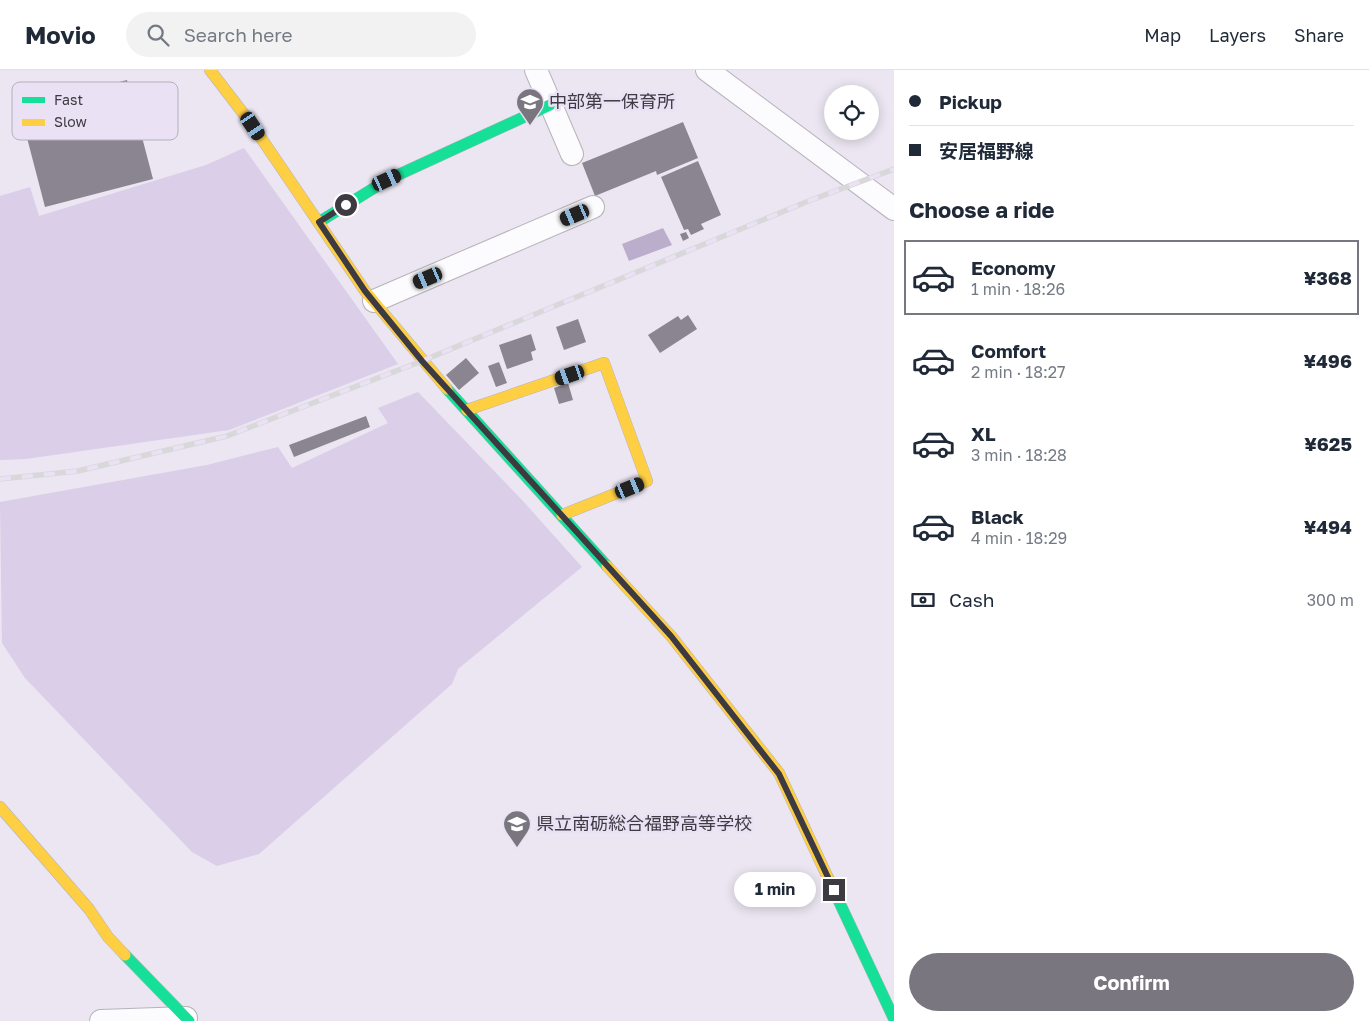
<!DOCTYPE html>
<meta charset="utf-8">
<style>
:root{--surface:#fff;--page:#f2f2f3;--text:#1f2937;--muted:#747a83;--line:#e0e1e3;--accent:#7a767f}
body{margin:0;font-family:"Golos Text","Noto Sans JP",sans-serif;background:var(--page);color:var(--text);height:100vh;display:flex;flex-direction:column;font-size:19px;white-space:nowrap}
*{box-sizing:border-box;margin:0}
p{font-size:16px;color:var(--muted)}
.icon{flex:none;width:28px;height:28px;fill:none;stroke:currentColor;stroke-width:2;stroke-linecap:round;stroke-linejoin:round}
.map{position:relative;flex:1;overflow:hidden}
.panel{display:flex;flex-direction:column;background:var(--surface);width:475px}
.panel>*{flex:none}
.top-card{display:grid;align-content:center;height:110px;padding:0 15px;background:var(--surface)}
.tools{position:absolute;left:824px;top:15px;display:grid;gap:10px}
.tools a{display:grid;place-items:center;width:55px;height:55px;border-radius:50%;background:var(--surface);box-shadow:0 2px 12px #0003;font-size:25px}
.end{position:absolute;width:22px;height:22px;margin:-11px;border:6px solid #3d3a41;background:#fff;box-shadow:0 0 0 2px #fff}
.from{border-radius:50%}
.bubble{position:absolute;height:35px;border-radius:18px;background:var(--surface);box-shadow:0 2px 12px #0003;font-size:16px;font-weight:700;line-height:35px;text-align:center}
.car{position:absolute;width:15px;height:30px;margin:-15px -8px;border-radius:6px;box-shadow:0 0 4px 1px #0007;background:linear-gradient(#222 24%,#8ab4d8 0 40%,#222 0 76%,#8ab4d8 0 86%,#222 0)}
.top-card b{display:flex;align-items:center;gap:18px;height:48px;font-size:19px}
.top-card b+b{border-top:1px solid var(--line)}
.top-card i{width:12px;height:12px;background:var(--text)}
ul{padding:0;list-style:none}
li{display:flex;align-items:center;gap:15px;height:75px;margin:0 10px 8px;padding:0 5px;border:2px solid transparent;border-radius:0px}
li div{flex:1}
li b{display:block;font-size:19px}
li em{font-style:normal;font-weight:700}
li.active{border-color:var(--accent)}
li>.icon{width:45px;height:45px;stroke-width:1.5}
h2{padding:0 15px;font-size:22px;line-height:60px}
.pay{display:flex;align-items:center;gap:12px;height:55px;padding:0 15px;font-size:19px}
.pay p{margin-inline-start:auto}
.cta{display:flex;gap:10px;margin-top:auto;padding:10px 15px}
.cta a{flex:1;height:58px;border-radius:30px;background:var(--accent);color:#fff;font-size:20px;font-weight:700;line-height:58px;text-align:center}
header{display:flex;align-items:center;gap:30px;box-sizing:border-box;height:70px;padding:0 25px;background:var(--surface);border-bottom:1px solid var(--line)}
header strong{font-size:24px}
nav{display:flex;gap:28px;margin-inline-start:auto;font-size:18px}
.search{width:350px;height:45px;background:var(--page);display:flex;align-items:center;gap:12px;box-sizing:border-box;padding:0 18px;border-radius:28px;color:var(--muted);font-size:19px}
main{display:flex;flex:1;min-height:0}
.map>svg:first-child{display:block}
.green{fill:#dacee8}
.water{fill:#bbadcc}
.building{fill:#8b8591}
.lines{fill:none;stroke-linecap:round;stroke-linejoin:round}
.street-casing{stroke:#b7b3bb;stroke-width:24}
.fast-casing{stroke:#b7b3bb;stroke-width:12}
.slow-casing{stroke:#b7b3bb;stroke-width:12}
.street{stroke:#fcfbfd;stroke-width:22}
.fast{stroke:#16e098;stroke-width:11}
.slow{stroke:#ffcf43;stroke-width:11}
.rail-casing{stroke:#d8d8da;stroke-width:5.5}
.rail{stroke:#eae1f5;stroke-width:4;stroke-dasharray:11;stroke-linecap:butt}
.route{stroke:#3d3a41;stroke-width:6}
.labels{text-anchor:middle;stroke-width:5;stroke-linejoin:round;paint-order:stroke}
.poi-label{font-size:18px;fill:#3d3a41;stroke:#eae1f5;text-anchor:start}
.key{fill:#eae1f5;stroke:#b6afbf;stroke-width:1}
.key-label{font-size:14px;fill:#3d3a41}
</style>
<header>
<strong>Movio</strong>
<div class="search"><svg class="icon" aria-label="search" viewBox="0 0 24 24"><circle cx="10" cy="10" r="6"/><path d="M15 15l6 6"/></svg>Search here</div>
<nav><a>Map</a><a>Layers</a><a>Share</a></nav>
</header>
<main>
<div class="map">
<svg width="894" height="951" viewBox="0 0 894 951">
<rect width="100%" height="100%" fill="#ebe6f1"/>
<path class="green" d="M 244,78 L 398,294 L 229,360 L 26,389 L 0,390 L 0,126 L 30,117 L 39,146 L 206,95 Z
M 418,322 L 522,430 L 582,497 L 458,599 L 452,614 L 259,784 L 217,796 L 192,782 L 25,608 L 2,573 L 0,432 L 207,395 L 278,377 L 292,398 L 388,353 L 378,338 Z"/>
<path class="water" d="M 663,158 L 672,175 L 629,191 L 622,174 Z"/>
<path class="building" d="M 127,10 L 153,109 L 45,137 L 19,37 Z
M 683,52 L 698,88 L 657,105 L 656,101 L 595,126 L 582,93 Z
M 698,91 L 721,145 L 701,154 L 704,159 L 691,165 L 688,159 L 684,160 L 661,107 Z
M 686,162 L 689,168 L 683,171 L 680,164 Z
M 688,245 L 697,259 L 660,283 L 648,265 L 678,246 L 681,250 Z
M 578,249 L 586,272 L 564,280 L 556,257 Z
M 531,264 L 536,280 L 531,282 L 533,290 L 507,299 L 499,275 Z
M 466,288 L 479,303 L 459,320 L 446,305 Z
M 499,292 L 507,313 L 496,317 L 488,296 Z
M 568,313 L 573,330 L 559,334 L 554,318 Z
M 366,346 L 370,357 L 294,387 L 289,375 Z"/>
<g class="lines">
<g class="street-casing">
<path id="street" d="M 536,0 L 572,84
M 707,0 L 894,139
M 374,231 L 593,137
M 101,951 L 186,948"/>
</g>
<g class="fast-casing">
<path id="fast" d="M 319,152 L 387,110 L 550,35
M 447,319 L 607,496
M 828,808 L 894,949
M 125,885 L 189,951"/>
</g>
<g class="slow-casing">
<path id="slow" d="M 210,0 L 253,56 L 365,221 L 447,319
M 467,340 L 604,293 L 647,411 L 562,445
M 607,496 L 671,566 L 779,703 L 828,808
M 0,737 L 89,839 L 108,867 L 125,885"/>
</g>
<use href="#street" class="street"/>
<use href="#fast" class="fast"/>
<use href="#slow" class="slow"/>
<g class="rail-casing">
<path id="rail" d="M 0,409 L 78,401 L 227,366 L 422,291 L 806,132 L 894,99"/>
</g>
<use href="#rail" class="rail"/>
</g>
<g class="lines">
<path class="route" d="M 346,135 L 319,152 L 365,221 L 422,291 L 671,566 L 779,704 L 834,820"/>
</g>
<defs>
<g id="school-pin" transform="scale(1.4375)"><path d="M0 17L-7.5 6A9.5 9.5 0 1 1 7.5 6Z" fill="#7a767f" stroke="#eae1f5"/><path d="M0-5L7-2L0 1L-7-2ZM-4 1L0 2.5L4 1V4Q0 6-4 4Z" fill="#fff"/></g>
</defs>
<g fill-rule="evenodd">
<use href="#school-pin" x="530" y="32"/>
<use href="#school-pin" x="517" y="754"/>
</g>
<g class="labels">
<g class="poi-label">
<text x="549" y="38">中部第一保育所</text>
<text x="536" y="760">県立南砺総合福野高等学校</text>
</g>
</g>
<rect x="12" y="12" width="166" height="58" rx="8" class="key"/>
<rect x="22" y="27" width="23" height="6" fill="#16e098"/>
<rect x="22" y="49" width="23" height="7" fill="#ffcf43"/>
<g class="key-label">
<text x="54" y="35">Fast</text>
<text x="54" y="57">Slow</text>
</g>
</svg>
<div class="tools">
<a><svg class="icon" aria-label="locate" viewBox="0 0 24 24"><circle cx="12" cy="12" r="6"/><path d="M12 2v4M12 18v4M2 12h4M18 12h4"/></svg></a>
</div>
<i class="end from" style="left:346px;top:135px"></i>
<i class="end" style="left:834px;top:820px"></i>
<div class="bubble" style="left:734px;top:802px;width:82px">1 min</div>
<i class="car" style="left:253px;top:56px;rotate:146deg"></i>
<i class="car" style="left:387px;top:110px;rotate:65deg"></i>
<i class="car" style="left:575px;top:145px;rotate:247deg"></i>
<i class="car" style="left:428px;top:208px;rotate:247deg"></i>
<i class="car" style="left:570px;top:305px;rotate:251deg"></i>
<i class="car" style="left:630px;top:418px;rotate:68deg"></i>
</div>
<section class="panel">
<div class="top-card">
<b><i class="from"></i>Pickup</b>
<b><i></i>安居福野線</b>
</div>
<h2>Choose a ride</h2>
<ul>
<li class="active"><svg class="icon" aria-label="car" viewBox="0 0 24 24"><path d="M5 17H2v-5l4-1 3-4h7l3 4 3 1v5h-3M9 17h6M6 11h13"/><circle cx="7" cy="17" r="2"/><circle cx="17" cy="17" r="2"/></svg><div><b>Economy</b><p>1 min · 18:26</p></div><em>¥368</em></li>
<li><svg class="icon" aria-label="car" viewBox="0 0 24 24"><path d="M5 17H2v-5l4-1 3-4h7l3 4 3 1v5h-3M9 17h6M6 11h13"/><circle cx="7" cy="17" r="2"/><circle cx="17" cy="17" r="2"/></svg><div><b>Comfort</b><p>2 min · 18:27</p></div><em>¥496</em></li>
<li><svg class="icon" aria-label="car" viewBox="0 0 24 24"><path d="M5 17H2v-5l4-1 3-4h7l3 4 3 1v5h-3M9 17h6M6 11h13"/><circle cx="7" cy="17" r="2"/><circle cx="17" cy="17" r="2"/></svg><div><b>XL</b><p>3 min · 18:28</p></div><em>¥625</em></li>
<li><svg class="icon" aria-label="car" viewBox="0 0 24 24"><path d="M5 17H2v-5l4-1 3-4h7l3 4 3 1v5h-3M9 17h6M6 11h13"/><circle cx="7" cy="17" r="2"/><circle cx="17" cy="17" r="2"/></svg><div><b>Black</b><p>4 min · 18:29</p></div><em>¥494</em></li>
</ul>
<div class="pay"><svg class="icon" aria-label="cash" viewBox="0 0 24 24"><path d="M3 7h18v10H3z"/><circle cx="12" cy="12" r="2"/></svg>Cash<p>300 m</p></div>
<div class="cta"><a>Confirm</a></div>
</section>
</main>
